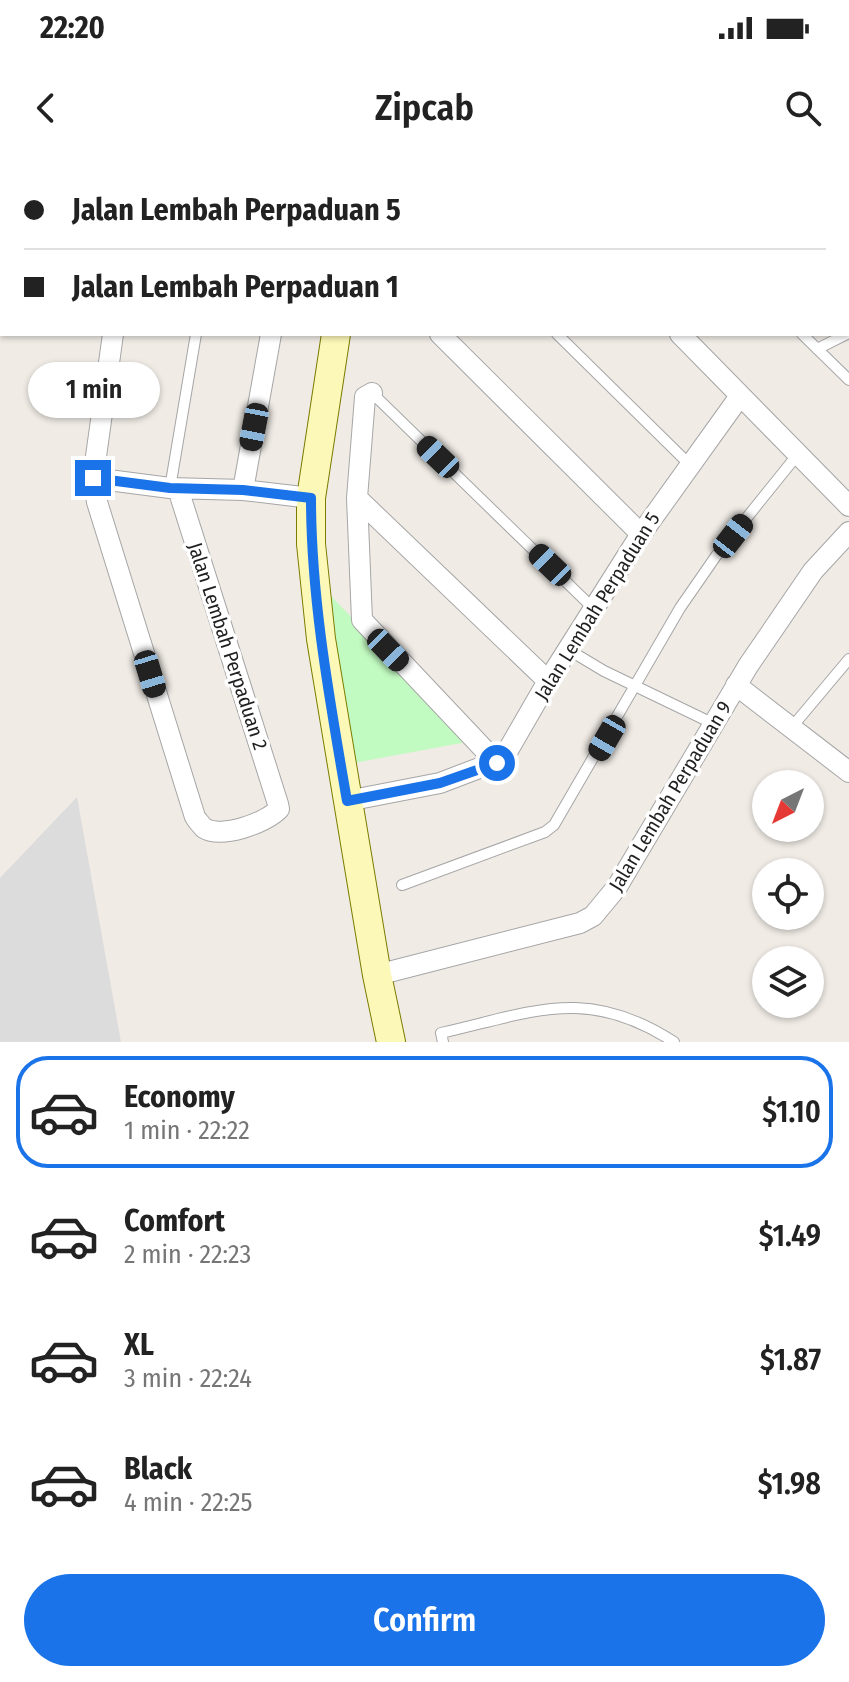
<!DOCTYPE html>
<meta charset="utf-8">
<style>
:root{--surface:#fff;--page:#f6f6f6;--text:#222;--muted:#767676;--line:#e0e0e0;--accent:#1a73e8}
body{margin:0;font-family:"Fira Sans Condensed",sans-serif;background:var(--page);color:var(--text);height:100vh;display:flex;flex-direction:column;font-size:30px;white-space:nowrap}
*{box-sizing:border-box;margin:0}
p{font-size:26px;color:var(--muted)}
.icon{flex:none;width:44px;height:44px;fill:none;stroke:currentColor;stroke-width:2;stroke-linecap:round;stroke-linejoin:round}
.map{position:relative;height:882px;overflow:hidden}
.panel{display:flex;flex-direction:column;background:var(--surface);flex:1}
.panel>*{flex:none}
.guide{position:absolute;left:0px;top:0px;width:850px;height:176px;box-shadow:0 2px 6px #0004;display:grid;align-content:center;height:176px;padding:0 24px;background:var(--surface)}
.needle{width:52px;rotate:222deg}
.tools{position:absolute;left:752px;top:610px;display:grid;gap:16px}
.tools a{display:grid;place-items:center;width:72px;height:72px;border-radius:50%;background:var(--surface);box-shadow:0 2px 6px #0004;font-size:40px}
.end{position:absolute;width:36px;height:36px;margin:-18px;border:10px solid #1a73e8;background:#fff;box-shadow:0 0 0 4px #fff}
.from{border-radius:50%}
.bubble{position:absolute;height:56px;border-radius:28px;background:var(--surface);box-shadow:0 2px 6px #0004;font-size:26px;font-weight:600;line-height:56px;text-align:center}
.car{position:absolute;width:24px;height:48px;margin:-24px -12px;border-radius:10px;box-shadow:0 0 6px 2px #0007;background:linear-gradient(#222 24%,#8ab4d8 0 40%,#222 0 76%,#8ab4d8 0 86%,#222 0)}
.guide b{display:flex;align-items:center;gap:28px;height:76px;font-size:30px}
.guide b+b{border-top:2px solid var(--line)}
.guide i{width:20px;height:20px;background:var(--text)}
ul{padding:14px 0 0;list-style:none}
li{display:flex;align-items:center;gap:24px;height:112px;margin:0 16px 12px;padding:0 8px;border:4px solid transparent;border-radius:32px}
li div{flex:1}
li b{display:block;font-size:30px}
li em{font-style:normal;font-weight:600}
li.on{border-color:var(--accent)}
li>.icon{width:72px;height:72px;stroke-width:1.5}
.primary-button{display:flex;gap:16px;margin-top:auto;padding:16px 24px}
.primary-button a{flex:1;height:92px;border-radius:48px;background:var(--accent);color:#fff;font-size:32px;font-weight:600;line-height:92px;text-align:center}
.status{display:flex;justify-content:space-between;align-items:center;height:56px;padding:0 40px;background:var(--surface);direction:ltr}
.status svg{height:22px;fill:currentColor}
header{display:flex;justify-content:space-between;align-items:center;height:104px;padding:0 24px;background:var(--surface);font-size:36px;font-weight:600}
.map>svg:first-child{display:block}
.residential{fill:#dddcdc}
.park{fill:#c2fbc1}
.lines{fill:none;stroke-linecap:round;stroke-linejoin:round}
.service-casing{stroke:#a6a6a6;stroke-width:12}
.minor-casing{stroke:#a6a6a6;stroke-width:22}
.secondary-casing{stroke:#7b7b01;stroke-width:30}
.service{stroke:#fff;stroke-width:10}
.minor{stroke:#fff;stroke-width:20}
.secondary{stroke:#fcf8b8;stroke-width:28}
.route{stroke:#1a73e8;stroke-width:10}
.labels{text-anchor:middle;stroke-width:7;stroke-linejoin:round;paint-order:stroke}
.street-label{font-size:20px;fill:#1f1f1f;stroke:#fff}
</style>
<div class="status"><b>22:20</b><svg viewBox="0 0 49 12"><path d="M0 12V9h3v3zM5 12V6h3v6zM10 12V3h3v9zM15 12V0h3v12zM26 1h20v11H26zM47 4h2v5h-2z"/></svg></div>
<header><svg class="icon" aria-label="back" viewBox="0 0 24 24"><path d="M15 5l-7 7 7 7"/></svg>Zipcab<svg class="icon" aria-label="search" viewBox="0 0 24 24"><circle cx="10" cy="10" r="6"/><path d="M15 15l6 6"/></svg></header>
<div class="map">
<svg width="849" height="882" viewBox="0 0 849 882">
<rect width="100%" height="100%" fill="#f0ebe5"/>
<path class="residential" d="M 77,637 L 121,882 L 0,882 L 0,718 Z"/>
<path class="park" d="M 325,430 L 472,581 L 343,605 Z"/>
<g class="lines">
<g class="service-casing">
<path id="service" d="M 623,0 L 625,2
M 219,2 L 220,0
M 557,174 L 690,305
M 802,174 L 849,220
M 817,189 L 849,173
M 372,233 L 594,449
M 170,328 L 196,174
M 569,490 L 604,511 L 714,564
M 792,567 L 849,499
M 402,725 L 545,672 L 554,665 L 680,448 L 716,396 L 798,294
M 443,882 L 441,873 C 534,852 586,825 674,882"/>
</g>
<g class="minor-casing">
<path id="minor" d="M 508,0 L 510,2
M 748,0 L 750,2
M 136,2 L 136,0
M 309,2 L 310,0
M 422,2 L 423,0
M 703,2 L 704,0
M 848,100 L 849,101
M 113,174 L 93,318 L 97,342 L 195,657 C 195,658 203,667 204,668 C 221,679 266,663 279,649 L 278,644 L 178,329
M 440,174 L 641,374
M 680,174 L 849,346
M 372,233 L 365,237 L 357,338 L 362,460 L 497,603
M 93,318 L 170,328 L 243,330 L 311,338
M 243,330 L 271,174
M 357,338 L 548,521
M 736,525 L 849,612
M 347,641 L 440,623 L 503,599 L 548,521 L 641,374 L 740,236
M 377,815 L 580,763 L 593,756 L 617,727 L 748,506 L 813,411 L 849,372"/>
</g>
<g class="secondary-casing">
<path id="secondary" d="M 377,2 L 377,0
M 336,174 L 311,338 L 311,384 L 321,479 L 377,815 L 391,882"/>
</g>
<use href="#service" class="service"/>
<use href="#minor" class="minor"/>
<use href="#secondary" class="secondary"/>
</g>
<g class="lines">
<path class="route" d="M 93,318 L 170,328 L 243,330 L 311,338 C 311,440 330,541 347,641 L 440,623 L 497,603"/>
</g>
<g class="labels">
<g class="street-label">
<text transform="translate(597 446) rotate(-58)" y="7">Jalan Lembah Perpaduan 5</text>
<text transform="translate(228 486) rotate(72)" y="7">Jalan Lembah Perpaduan 2</text>
<text transform="translate(670 636) rotate(-59)" y="7">Jalan Lembah Perpaduan 9</text>
</g>
</g>
</svg>
<div class="tools">
<a><svg class="needle" viewBox="-14 -14 28 28"><path d="M0-13l5 13h-10z" fill="#e53935"/><path d="M0 13l5-13h-10z" fill="#767676"/></svg></a>
<a><svg class="icon" aria-label="locate" viewBox="0 0 24 24"><circle cx="12" cy="12" r="6"/><path d="M12 2v4M12 18v4M2 12h4M18 12h4"/></svg></a>
<a><svg class="icon" aria-label="layers" viewBox="0 0 24 24"><path d="M12 4l9 5-9 5-9-5zM3 14l9 5 9-5"/></svg></a>
</div>
<i class="end from" style="left:497px;top:603px"></i>
<i class="end" style="left:93px;top:318px"></i>
<div class="bubble" style="left:28px;top:202px;width:132px">1 min</div>
<i class="car" style="left:254px;top:267px;rotate:191deg"></i>
<i class="car" style="left:438px;top:297px;rotate:314deg"></i>
<i class="car" style="left:733px;top:376px;rotate:38deg"></i>
<i class="car" style="left:550px;top:405px;rotate:314deg"></i>
<i class="car" style="left:388px;top:490px;rotate:136deg"></i>
<i class="car" style="left:150px;top:514px;rotate:163deg"></i>
<i class="car" style="left:607px;top:578px;rotate:210deg"></i>
<div class="guide">
<b><i class="from"></i>Jalan Lembah Perpaduan 5</b>
<b><i></i>Jalan Lembah Perpaduan 1</b>
</div>
</div>
<section class="panel">
<ul>
<li class="on"><svg class="icon" aria-label="car" viewBox="0 0 24 24"><path d="M5 17H2v-5l4-1 3-4h7l3 4 3 1v5h-3M9 17h6M6 11h13"/><circle cx="7" cy="17" r="2"/><circle cx="17" cy="17" r="2"/></svg><div><b>Economy</b><p>1 min · 22:22</p></div><em>$1.10</em></li>
<li><svg class="icon" aria-label="car" viewBox="0 0 24 24"><path d="M5 17H2v-5l4-1 3-4h7l3 4 3 1v5h-3M9 17h6M6 11h13"/><circle cx="7" cy="17" r="2"/><circle cx="17" cy="17" r="2"/></svg><div><b>Comfort</b><p>2 min · 22:23</p></div><em>$1.49</em></li>
<li><svg class="icon" aria-label="car" viewBox="0 0 24 24"><path d="M5 17H2v-5l4-1 3-4h7l3 4 3 1v5h-3M9 17h6M6 11h13"/><circle cx="7" cy="17" r="2"/><circle cx="17" cy="17" r="2"/></svg><div><b>XL</b><p>3 min · 22:24</p></div><em>$1.87</em></li>
<li><svg class="icon" aria-label="car" viewBox="0 0 24 24"><path d="M5 17H2v-5l4-1 3-4h7l3 4 3 1v5h-3M9 17h6M6 11h13"/><circle cx="7" cy="17" r="2"/><circle cx="17" cy="17" r="2"/></svg><div><b>Black</b><p>4 min · 22:25</p></div><em>$1.98</em></li>
</ul>
<div class="primary-button"><a>Confirm</a></div>
</section>
